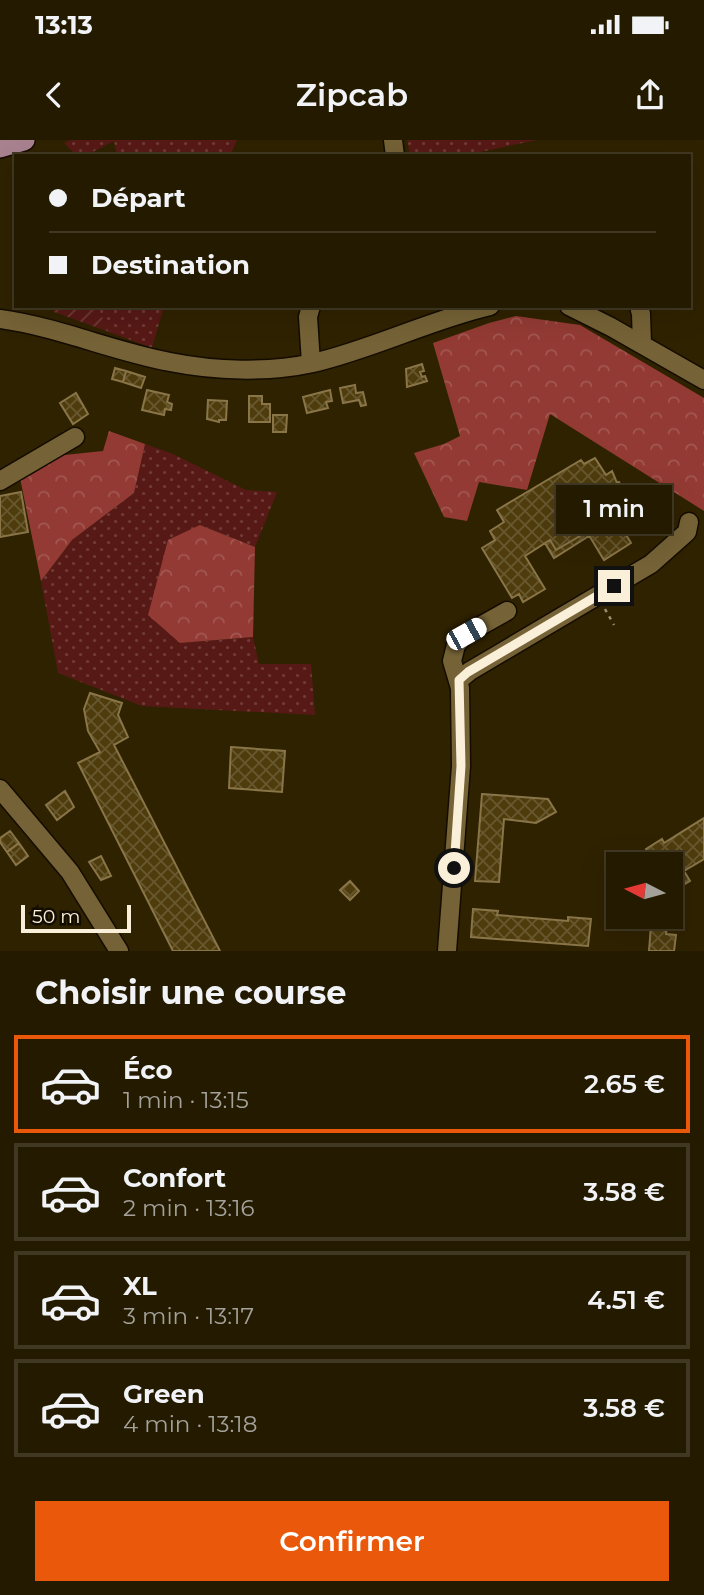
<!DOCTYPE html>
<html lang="fr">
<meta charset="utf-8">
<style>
:root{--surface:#231a00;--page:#2f270f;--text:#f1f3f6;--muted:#a3a199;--line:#403822;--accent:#ea580c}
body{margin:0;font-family:Montserrat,sans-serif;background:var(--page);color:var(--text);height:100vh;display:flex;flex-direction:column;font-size:26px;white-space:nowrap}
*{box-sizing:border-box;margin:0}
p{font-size:23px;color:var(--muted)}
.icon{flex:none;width:38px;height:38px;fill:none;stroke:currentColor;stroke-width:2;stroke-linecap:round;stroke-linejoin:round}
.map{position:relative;height:811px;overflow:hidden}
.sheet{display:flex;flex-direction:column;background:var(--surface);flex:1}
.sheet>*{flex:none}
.banner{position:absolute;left:14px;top:14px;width:677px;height:154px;border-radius:0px;box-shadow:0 7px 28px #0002,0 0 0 2px var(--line);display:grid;align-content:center;height:154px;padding:0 35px;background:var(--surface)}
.needle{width:46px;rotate:276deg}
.fabs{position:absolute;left:606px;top:712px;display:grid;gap:14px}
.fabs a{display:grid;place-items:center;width:77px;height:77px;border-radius:0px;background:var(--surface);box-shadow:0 7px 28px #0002,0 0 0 2px var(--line);font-size:35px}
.scale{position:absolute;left:21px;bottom:18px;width:110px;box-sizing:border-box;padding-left:7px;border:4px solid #faefd8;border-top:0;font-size:19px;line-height:24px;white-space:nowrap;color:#faefd8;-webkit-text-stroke:5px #130c00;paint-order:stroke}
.end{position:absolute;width:32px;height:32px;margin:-16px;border:9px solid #faefd8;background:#111;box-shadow:0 0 0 4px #111}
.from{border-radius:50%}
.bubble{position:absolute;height:49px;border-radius:0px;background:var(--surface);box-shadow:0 7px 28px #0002,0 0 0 2px var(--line);font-size:23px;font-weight:600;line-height:49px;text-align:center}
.car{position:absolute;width:21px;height:42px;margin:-21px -10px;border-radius:9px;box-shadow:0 0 5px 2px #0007;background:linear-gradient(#fff 24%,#345 0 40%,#fff 0 76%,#345 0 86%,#fff 0)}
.banner b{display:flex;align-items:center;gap:24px;height:66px;font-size:26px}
.banner b+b{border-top:2px solid var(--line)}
.banner i{width:18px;height:18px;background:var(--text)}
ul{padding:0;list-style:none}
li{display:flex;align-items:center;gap:21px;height:98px;margin:0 14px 10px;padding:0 21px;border:4px solid var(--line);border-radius:0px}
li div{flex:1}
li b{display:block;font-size:26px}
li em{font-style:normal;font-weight:600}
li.on{border-color:var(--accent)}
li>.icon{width:63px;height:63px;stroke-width:1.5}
h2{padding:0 35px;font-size:32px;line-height:84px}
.cta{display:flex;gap:14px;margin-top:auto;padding:14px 35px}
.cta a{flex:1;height:80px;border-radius:0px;background:var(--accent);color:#fff;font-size:28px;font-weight:600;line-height:80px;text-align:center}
.status{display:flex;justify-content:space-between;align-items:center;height:49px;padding:0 35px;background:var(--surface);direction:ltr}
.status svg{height:19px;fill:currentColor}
header{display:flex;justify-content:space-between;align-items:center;height:91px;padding:0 35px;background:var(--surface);font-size:32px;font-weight:600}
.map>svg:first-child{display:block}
.grass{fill:url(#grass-dots)}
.forest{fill:url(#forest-crowns)}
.garden{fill:url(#garden-furrows)}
.building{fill:url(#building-cross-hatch);stroke:#897548;stroke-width:2}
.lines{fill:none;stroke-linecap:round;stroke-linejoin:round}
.minor-casing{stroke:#150c00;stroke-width:21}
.major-casing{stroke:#150c00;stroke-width:24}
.path{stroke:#998d71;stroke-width:2.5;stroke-dasharray:3.5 5;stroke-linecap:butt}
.minor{stroke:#756236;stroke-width:18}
.major{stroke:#a98290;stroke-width:21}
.route{stroke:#faefd8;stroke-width:9}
</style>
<div class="status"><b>13:13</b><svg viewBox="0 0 49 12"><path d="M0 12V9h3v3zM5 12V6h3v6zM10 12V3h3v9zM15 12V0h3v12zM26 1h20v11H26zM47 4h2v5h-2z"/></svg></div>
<header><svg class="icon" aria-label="back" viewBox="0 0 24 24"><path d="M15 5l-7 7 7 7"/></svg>Zipcab<svg class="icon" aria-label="share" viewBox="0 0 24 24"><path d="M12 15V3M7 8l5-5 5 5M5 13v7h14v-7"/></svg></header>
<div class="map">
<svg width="704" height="811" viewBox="0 0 704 811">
<defs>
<pattern id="grass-dots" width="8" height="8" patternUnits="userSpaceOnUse" patternTransform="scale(1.75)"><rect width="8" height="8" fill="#571916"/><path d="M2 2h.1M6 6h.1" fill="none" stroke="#703b37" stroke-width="1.8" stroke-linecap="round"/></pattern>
<pattern id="forest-crowns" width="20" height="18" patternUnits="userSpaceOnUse" patternTransform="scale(1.75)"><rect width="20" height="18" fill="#933a34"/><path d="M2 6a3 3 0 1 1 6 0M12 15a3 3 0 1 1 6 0" fill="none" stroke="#a35751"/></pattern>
<pattern id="garden-furrows" width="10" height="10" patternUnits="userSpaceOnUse" patternTransform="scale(1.75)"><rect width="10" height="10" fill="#571916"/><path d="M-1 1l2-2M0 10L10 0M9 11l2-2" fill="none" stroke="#703b37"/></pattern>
<pattern id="building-cross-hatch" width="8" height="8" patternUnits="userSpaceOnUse" patternTransform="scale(1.75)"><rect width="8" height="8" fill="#4e3c0d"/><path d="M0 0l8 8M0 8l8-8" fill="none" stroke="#685830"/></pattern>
</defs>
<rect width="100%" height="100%" fill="#2f2200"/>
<path class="grass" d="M 70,0 L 237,0 L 230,16 L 117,16 L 114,1 L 85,16 L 77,16 L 64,3 Z
M 407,0 L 537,0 L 461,16 L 410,16 Z
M 97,166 L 164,166 L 152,208 L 109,192 Z
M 145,304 L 173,314 L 246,350 L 277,352 L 255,407 L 200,385 L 180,503 L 253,497 L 259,524 L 311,524 L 315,575 L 142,566 L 58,533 L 41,441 L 72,400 L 134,353 Z"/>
<path class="forest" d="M 516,176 L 580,185 L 704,258 L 704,371 L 550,274 L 527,350 L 479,342 L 467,381 L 444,377 L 414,313 L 444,304 L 460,296 L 433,203 L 489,183 Z
M 109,291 L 145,304 L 134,353 L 72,400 L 41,441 L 20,338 L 55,316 L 103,311 Z
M 200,385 L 255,407 L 253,497 L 180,503 L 148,475 L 168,400 Z"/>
<path class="garden" d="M 54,166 L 97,166 L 109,192 L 54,172 Z"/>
<path class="building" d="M 422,224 L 424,231 L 420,232 L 422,237 L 425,236 L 427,241 L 407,247 L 406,229 Z
M 115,228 L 126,231 L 123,242 L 112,239 Z
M 126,231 L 145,237 L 141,248 L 123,242 Z
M 355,245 L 356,253 L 363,252 L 366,265 L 361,266 L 359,260 L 343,263 L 340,248 Z
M 147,250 L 169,255 L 167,262 L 172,264 L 171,270 L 165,269 L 164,275 L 142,270 Z
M 330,250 L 332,261 L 326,262 L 328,268 L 307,273 L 303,257 Z
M 76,253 L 88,274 L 73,284 L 60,263 Z
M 249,256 L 262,256 L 262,264 L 270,264 L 270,282 L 249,282 Z
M 208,260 L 227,261 L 226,280 L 219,280 L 219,282 L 207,279 Z
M 273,275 L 287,275 L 286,292 L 273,292 Z
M 595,318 L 606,335 L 612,331 L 617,343 L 619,342 L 638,374 L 620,385 L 631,403 L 604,420 L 587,392 L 556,410 L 550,400 L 525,416 L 545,449 L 523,462 L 519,454 L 512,458 L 482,408 L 495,400 L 490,391 L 504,382 L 497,370 L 581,320 L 584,324 Z
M 21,352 L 28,392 L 0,397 L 0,356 Z
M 587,392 L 589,396 L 554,418 L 545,403 L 550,400 L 556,410 Z
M 90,553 L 122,563 L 118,575 L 128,597 L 114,605 L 220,811 L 173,811 L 78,623 L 100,612 L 88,591 L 84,569 Z
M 231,607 L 285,611 L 282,652 L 229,648 Z
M 65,651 L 74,667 L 57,680 L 46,665 Z
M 482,654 L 548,659 L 556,672 L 536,683 L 504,679 L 499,742 L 475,741 Z
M 704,678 L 704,719 L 684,731 L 690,741 L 673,751 L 670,747 L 670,724 L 656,724 L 646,709 L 662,699 L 664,703 Z
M 10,691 L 19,703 L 7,712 L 0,702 L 0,698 Z
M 19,703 L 28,716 L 16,725 L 7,712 Z
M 101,716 L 111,736 L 101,740 L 89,722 Z
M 350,741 L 359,751 L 350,760 L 340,750 Z
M 473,769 L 498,771 L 497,775 L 568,781 L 568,777 L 591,779 L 588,806 L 471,797 Z
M 651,785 L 667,786 L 666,794 L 676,795 L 674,811 L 649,811 Z"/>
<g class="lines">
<g class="minor-casing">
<path id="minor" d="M 393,0 L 395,16
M 311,166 L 308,177 L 311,223
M 569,166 L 611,187 L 704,240
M 639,166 L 641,174 L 642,204
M 0,179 C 58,187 112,211 170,222 C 215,231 267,233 313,223 C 373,209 430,180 490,166
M 0,341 L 75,297
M 459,540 L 470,531 L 651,424 L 687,392 L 689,382
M 0,649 L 70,732 L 119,811
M 447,811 L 461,626 L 460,548 L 452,521 L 456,505 L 466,494 L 507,471"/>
</g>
<g class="major-casing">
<path id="major" d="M 0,7 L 24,0"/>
</g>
<path class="path" d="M 605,469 L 614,485"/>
<use href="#minor" class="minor"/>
<use href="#major" class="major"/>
</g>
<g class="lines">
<path class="route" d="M 454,728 L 461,626 L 459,540 L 468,532 L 614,446"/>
</g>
</svg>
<div class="fabs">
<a><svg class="needle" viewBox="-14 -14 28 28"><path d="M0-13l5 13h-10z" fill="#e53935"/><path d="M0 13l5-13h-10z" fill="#a3a199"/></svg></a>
</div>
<div class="scale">50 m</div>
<i class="end from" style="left:454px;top:728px"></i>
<i class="end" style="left:614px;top:446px"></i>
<div class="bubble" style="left:556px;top:345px;width:116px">1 min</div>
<i class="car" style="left:466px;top:494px;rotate:61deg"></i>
<div class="banner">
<b><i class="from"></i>Départ</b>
<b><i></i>Destination</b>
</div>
</div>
<section class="sheet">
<h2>Choisir une course</h2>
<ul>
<li class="on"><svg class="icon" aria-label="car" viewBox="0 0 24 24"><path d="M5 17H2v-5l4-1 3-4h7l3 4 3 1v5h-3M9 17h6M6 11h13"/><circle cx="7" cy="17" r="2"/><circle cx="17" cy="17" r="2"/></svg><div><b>Éco</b><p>1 min · 13:15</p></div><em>2.65 €</em></li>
<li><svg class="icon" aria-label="car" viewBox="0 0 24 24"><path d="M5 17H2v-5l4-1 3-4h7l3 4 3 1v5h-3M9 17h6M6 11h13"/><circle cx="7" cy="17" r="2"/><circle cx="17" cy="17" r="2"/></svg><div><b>Confort</b><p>2 min · 13:16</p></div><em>3.58 €</em></li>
<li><svg class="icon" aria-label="car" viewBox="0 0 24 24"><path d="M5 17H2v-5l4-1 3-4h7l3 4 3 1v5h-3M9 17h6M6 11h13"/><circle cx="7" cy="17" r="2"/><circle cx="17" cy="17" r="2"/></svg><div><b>XL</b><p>3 min · 13:17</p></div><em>4.51 €</em></li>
<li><svg class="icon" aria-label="car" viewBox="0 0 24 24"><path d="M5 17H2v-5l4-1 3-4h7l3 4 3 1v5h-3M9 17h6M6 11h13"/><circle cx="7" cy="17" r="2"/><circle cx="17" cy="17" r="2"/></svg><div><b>Green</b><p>4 min · 13:18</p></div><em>3.58 €</em></li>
</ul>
<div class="cta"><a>Confirmer</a></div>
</section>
